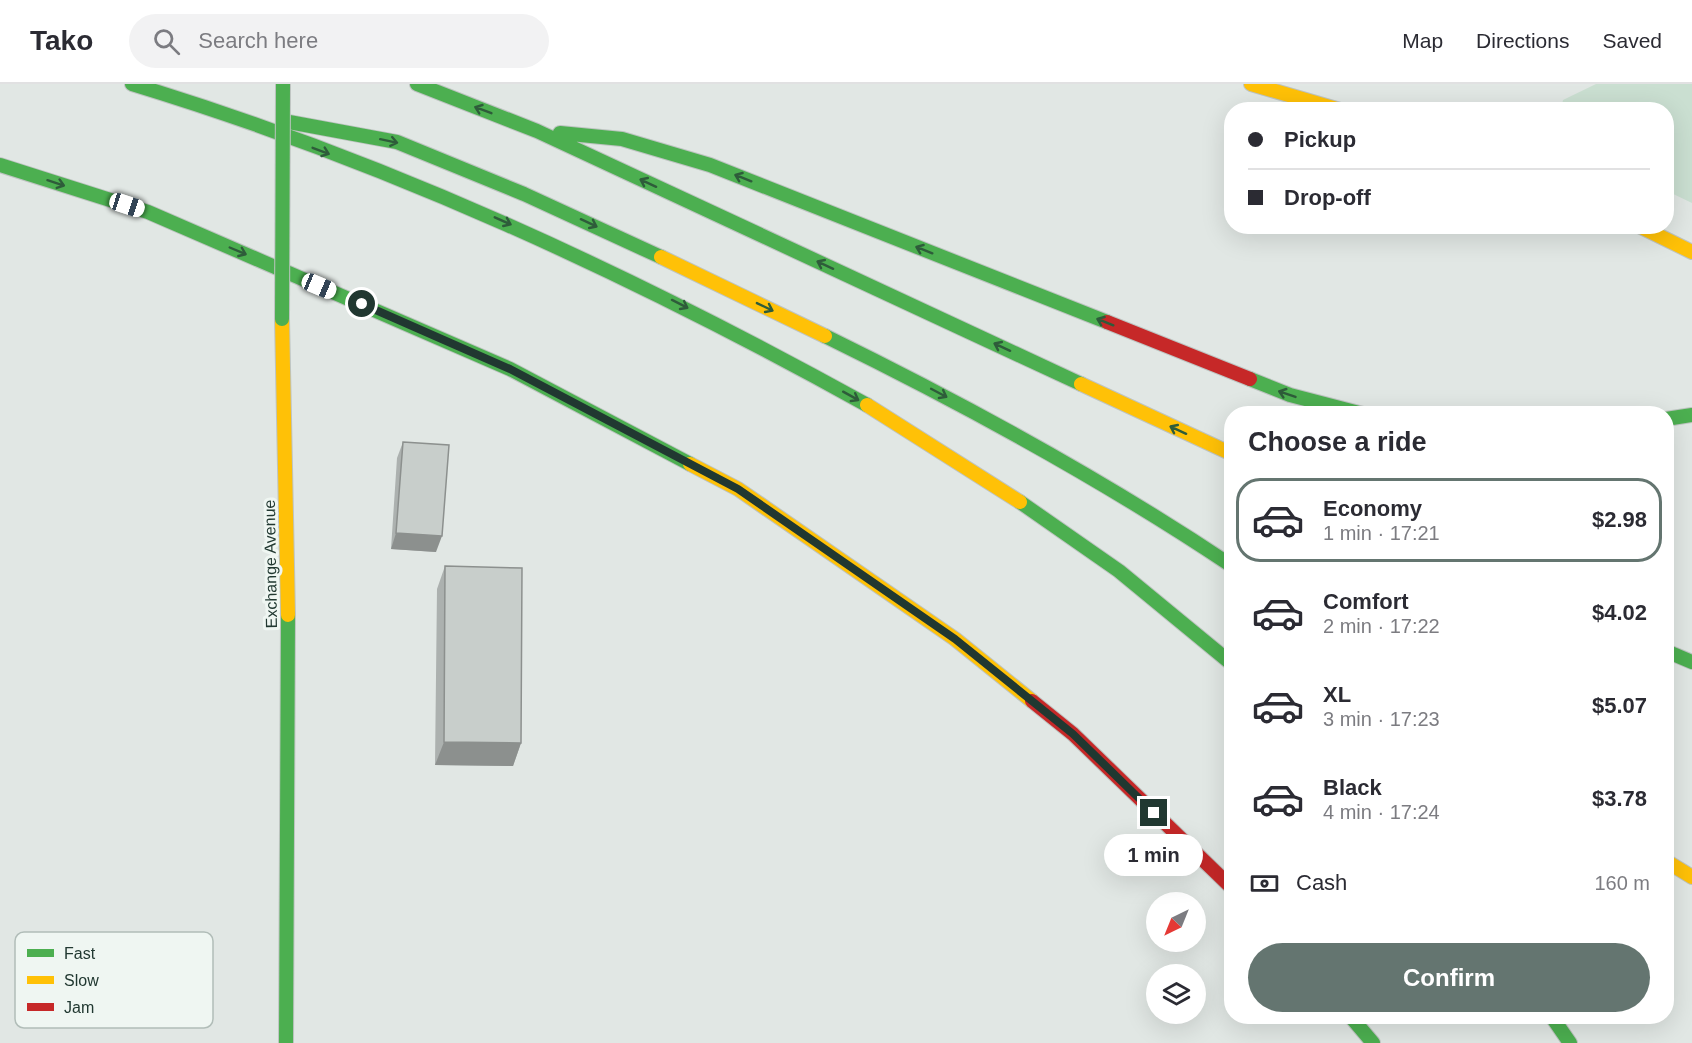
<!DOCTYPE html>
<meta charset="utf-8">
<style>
:root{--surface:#fff;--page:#f2f2f3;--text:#2b2b33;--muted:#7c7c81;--line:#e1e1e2;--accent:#647570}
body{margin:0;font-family:Arial,sans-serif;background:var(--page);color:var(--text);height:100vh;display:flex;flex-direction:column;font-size:22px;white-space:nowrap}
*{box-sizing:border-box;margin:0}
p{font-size:20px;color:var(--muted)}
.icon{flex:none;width:33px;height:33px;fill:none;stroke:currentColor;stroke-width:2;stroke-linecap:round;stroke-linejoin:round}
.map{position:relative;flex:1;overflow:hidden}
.side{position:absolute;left:1224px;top:322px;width:450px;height:618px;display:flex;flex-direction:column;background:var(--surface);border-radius:24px;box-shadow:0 6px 24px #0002}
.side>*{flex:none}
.hud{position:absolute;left:1224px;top:18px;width:450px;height:132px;border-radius:24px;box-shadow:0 6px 24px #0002;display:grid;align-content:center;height:132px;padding:0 24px;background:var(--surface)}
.needle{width:39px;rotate:223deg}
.buttons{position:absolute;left:1146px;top:808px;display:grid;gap:12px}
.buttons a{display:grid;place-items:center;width:60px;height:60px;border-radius:50%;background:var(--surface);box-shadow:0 6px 24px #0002;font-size:30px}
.end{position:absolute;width:27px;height:27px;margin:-14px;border:8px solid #213831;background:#fff;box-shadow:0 0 0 3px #fff}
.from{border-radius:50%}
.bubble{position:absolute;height:42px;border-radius:21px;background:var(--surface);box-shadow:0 6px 24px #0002;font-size:20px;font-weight:700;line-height:42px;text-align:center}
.car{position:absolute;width:18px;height:36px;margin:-18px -9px;border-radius:8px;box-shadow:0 0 4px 2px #0007;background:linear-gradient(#fff 24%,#345 0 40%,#fff 0 76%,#345 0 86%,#fff 0)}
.hud b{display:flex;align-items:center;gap:21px;height:57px;font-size:22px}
.hud b+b{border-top:2px solid var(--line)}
.hud i{width:15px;height:15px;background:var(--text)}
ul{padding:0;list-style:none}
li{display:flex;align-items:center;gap:18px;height:84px;margin:0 12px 9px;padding:0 12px;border:3px solid transparent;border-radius:24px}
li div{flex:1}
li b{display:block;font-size:22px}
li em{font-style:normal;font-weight:700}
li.on{border-color:var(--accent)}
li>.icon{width:54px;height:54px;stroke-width:1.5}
h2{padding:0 24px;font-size:27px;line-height:72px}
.pay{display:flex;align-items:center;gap:15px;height:66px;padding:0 24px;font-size:22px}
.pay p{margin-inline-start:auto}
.action{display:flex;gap:12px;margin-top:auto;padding:12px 24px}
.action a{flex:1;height:69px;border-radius:36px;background:var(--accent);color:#fff;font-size:24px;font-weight:700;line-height:69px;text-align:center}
header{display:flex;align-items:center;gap:36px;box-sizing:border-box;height:84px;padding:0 30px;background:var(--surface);border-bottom:2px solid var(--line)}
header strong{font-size:28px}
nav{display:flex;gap:33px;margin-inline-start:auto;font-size:21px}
.search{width:420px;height:54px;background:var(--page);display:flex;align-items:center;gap:15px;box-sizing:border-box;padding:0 21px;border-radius:33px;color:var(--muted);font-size:22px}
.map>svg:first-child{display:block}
.green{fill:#cadfd1}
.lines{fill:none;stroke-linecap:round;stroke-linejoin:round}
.fast-casing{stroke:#bec4c1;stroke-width:16}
.slow-casing{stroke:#bec4c1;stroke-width:16}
.jam-casing{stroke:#bec4c1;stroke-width:16}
.fast{stroke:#4caf50;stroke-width:14}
.slow{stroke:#ffc107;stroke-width:14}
.jam{stroke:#c62828;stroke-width:14}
.fast-bridge-casing{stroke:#bec4c1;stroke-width:16;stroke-linecap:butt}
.fast-bridge{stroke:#4caf50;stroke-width:14}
.wall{fill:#acb1af}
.shaded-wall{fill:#8c908e}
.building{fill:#c8cecb;stroke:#8c908e;stroke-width:1.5}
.oneway{stroke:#2e5c3a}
.route{stroke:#213831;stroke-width:8}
.labels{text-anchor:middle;stroke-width:6;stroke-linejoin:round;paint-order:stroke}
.street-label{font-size:16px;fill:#213831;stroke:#eff6f2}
.key{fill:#eff6f2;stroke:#b1bdb8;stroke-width:1.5}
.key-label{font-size:16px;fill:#213831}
</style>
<header>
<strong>Tako</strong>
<div class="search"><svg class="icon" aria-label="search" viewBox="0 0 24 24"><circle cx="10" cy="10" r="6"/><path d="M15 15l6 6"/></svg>Search here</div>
<nav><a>Map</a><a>Directions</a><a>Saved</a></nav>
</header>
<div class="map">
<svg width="1692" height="959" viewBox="0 0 1692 959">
<rect width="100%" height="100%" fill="#e1e7e4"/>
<path class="green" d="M 1596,0 L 1692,0 L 1692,119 L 1667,107 L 1666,26 L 1561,25 L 1563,16 Z"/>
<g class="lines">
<g class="fast-casing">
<path id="fast" d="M 132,0 C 389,78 632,191 867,321
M 417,0 L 537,47 L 1081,300
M 289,38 L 397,58 L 524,110 L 661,173
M 560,49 L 622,55 L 710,81 L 1107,238
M 0,81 L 148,128 L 510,285 L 690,380
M 825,252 C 966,321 1102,395 1232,482
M 1250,295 L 1290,311 L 1363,330
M 1666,335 L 1692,331
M 1020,418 L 1119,487 L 1232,580
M 1666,567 L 1692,578
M 1351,933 L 1373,959
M 1552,933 L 1570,959
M 286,959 L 288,531"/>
</g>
<g class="slow-casing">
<path id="slow" d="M 1251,0 L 1340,26
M 1639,142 L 1692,168
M 661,173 L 825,252
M 282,235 L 288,531
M 1081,300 L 1232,370
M 867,321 L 1020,418
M 690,380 L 738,405 L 955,555 L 1032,617
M 1666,777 L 1692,793"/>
</g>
<g class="jam-casing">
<path id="jam" d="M 1107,238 L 1250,295
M 1032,617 L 1073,650 L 1232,804"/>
</g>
<use href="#fast" class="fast"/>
<use href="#slow" class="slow"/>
<use href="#jam" class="jam"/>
<g class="fast-bridge-casing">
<path id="fast-bridge" d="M 282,235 L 283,0"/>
</g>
<use href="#fast-bridge" class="fast-bridge"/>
</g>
<path class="wall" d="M 403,358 L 436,468 L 391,465 L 397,374 Z
M 445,482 L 521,659 L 513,682 L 435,681 L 437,505 Z"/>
<path class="shaded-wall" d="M 396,449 L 442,452 L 436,468 L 391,465 Z
M 444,658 L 521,659 L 513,682 L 435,681 Z"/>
<path class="building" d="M 403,358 L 449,361 L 442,452 L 396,449 Z
M 445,482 L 522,484 L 521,659 L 444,658 Z"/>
<defs><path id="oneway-shaft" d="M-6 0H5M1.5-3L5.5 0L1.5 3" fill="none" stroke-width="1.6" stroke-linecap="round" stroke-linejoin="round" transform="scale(1.5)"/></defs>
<g class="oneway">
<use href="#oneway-shaft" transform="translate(483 26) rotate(-159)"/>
<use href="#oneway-shaft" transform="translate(389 57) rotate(12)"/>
<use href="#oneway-shaft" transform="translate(321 67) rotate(21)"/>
<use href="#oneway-shaft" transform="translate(743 94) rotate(-158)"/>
<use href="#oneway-shaft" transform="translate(56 99) rotate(18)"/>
<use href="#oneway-shaft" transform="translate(648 99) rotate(-155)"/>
<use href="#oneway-shaft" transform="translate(503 137) rotate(24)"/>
<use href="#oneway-shaft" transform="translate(589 139) rotate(25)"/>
<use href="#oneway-shaft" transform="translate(924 166) rotate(-158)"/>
<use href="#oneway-shaft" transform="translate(238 167) rotate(23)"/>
<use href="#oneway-shaft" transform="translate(825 181) rotate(-155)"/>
<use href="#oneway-shaft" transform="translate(680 220) rotate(27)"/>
<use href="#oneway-shaft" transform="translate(765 223) rotate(26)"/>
<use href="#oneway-shaft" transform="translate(1105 238) rotate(-158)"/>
<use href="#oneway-shaft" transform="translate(1002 263) rotate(-155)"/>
<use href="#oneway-shaft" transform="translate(939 309) rotate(28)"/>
<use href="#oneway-shaft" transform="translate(1287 310) rotate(-161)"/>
<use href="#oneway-shaft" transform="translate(851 312) rotate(29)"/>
<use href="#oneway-shaft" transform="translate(1178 346) rotate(-155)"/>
</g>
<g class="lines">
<path class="route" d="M 362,220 L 510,285 L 738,405 L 955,555 L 1073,650 L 1154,729"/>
</g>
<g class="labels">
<g class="street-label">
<text transform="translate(270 480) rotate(-91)" y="6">Exchange Avenue</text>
</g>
</g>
<rect x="15" y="848" width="198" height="96" rx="9" class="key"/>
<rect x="27" y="865" width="27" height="8" fill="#4caf50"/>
<rect x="27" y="892" width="27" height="8" fill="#ffc107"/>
<rect x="27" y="919" width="27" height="8" fill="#c62828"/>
<g class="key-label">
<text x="64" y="875">Fast</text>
<text x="64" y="902">Slow</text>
<text x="64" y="929">Jam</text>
</g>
</svg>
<div class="buttons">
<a><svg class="needle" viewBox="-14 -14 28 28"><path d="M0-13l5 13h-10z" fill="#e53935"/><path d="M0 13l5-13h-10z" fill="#7c7c81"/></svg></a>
<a><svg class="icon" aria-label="layers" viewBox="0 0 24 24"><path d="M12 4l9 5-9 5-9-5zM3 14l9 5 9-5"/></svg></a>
</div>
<i class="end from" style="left:362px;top:220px"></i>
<i class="end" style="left:1154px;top:729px"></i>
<div class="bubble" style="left:1104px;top:750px;width:99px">1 min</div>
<i class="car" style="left:127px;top:121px;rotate:108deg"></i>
<i class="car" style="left:319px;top:202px;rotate:113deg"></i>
<div class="hud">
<b><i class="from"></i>Pickup</b>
<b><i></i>Drop-off</b>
</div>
<section class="side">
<h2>Choose a ride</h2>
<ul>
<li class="on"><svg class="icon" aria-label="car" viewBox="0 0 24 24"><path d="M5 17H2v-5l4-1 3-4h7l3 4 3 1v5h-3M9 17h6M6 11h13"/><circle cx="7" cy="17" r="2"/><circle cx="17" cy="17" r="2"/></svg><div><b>Economy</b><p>1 min · 17:21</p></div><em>$2.98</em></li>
<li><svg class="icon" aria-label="car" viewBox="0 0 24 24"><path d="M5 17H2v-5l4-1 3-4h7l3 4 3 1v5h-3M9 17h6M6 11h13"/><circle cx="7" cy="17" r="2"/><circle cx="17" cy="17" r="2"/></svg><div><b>Comfort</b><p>2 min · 17:22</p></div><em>$4.02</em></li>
<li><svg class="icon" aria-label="car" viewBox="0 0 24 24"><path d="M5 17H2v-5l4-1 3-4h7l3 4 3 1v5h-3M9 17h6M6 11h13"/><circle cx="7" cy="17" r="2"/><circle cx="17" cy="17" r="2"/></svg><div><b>XL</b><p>3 min · 17:23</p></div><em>$5.07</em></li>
<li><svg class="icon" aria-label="car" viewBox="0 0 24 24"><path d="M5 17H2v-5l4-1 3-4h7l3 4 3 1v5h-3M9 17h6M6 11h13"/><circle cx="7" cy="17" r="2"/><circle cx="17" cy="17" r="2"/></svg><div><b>Black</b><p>4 min · 17:24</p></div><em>$3.78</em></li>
</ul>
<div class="pay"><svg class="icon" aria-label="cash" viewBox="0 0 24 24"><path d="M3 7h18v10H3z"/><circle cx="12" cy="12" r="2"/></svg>Cash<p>160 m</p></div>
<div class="action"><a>Confirm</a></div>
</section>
</div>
